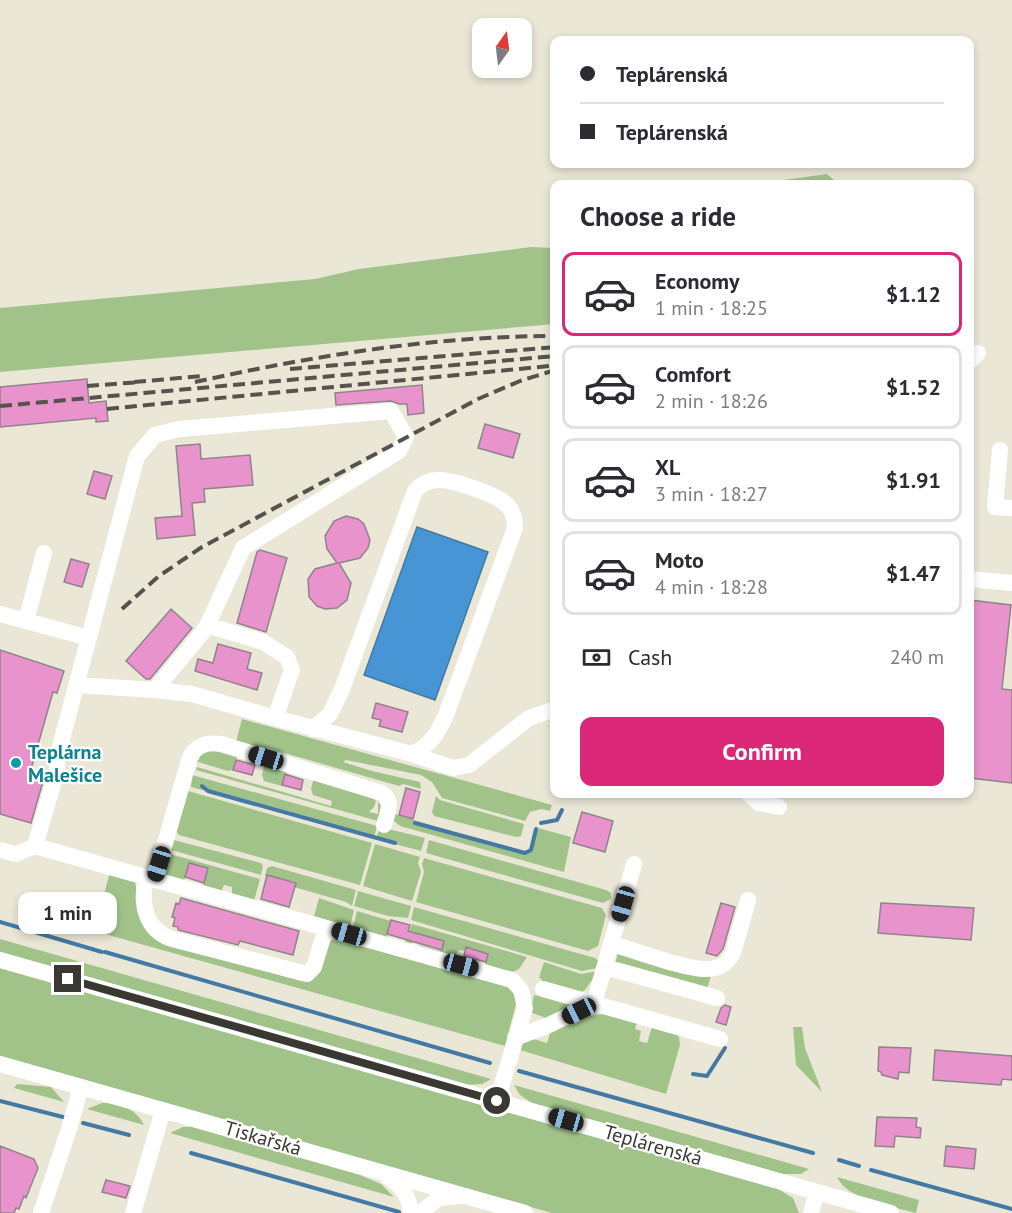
<!DOCTYPE html>
<meta charset="utf-8">
<style>
:root{--surface:#fff;--page:#f7f7f7;--text:#2b2b33;--muted:#7c7c81;--line:#e1e1e2;--accent:#db2777}
body{margin:0;font-family:"PT Sans",sans-serif;background:var(--page);color:var(--text);height:100vh;display:flex;flex-direction:column;font-size:22px;white-space:nowrap}
*{box-sizing:border-box;margin:0}
p{font-size:20px;color:var(--muted)}
.icon{flex:none;width:33px;height:33px;fill:none;stroke:currentColor;stroke-width:2;stroke-linecap:round;stroke-linejoin:round}
.map{position:relative;flex:1;overflow:hidden}
.sheet{position:absolute;left:550px;top:180px;width:424px;height:618px;display:flex;flex-direction:column;background:var(--surface);border-radius:12px;box-shadow:0 3px 9px #0003}
.sheet>*{flex:none}
.top-card{position:absolute;left:550px;top:36px;width:424px;height:132px;border-radius:12px;box-shadow:0 3px 9px #0003;display:grid;align-content:center;height:132px;padding:0 30px;background:var(--surface)}
.needle{width:39px;rotate:14deg}
.tools{position:absolute;left:472px;top:18px;display:grid;gap:12px}
.tools a{display:grid;place-items:center;width:60px;height:60px;border-radius:12px;background:var(--surface);box-shadow:0 3px 9px #0003;font-size:30px}
.end{position:absolute;width:27px;height:27px;margin:-14px;border:8px solid #393832;background:#fff;box-shadow:0 0 0 3px #fff}
.from{border-radius:50%}
.bubble{position:absolute;height:42px;border-radius:12px;background:var(--surface);box-shadow:0 3px 9px #0003;font-size:20px;font-weight:700;line-height:42px;text-align:center}
.car{position:absolute;width:18px;height:36px;margin:-18px -9px;border-radius:8px;box-shadow:0 0 4px 2px #0007;background:linear-gradient(#222 24%,#8ab4d8 0 40%,#222 0 76%,#8ab4d8 0 86%,#222 0)}
.top-card b{display:flex;align-items:center;gap:21px;height:57px;font-size:22px}
.top-card b+b{border-top:2px solid var(--line)}
.top-card i{width:15px;height:15px;background:var(--text)}
ul{padding:0;list-style:none}
li{display:flex;align-items:center;gap:18px;height:84px;margin:0 12px 9px;padding:0 18px;border:3px solid var(--line);border-radius:12px}
li div{flex:1}
li b{display:block;font-size:22px}
li em{font-style:normal;font-weight:700}
li.on{border-color:var(--accent)}
li>.icon{width:54px;height:54px;stroke-width:1.5}
h2{padding:0 30px;font-size:27px;line-height:72px}
.pay{display:flex;align-items:center;gap:15px;height:66px;padding:0 30px;font-size:22px}
.pay p{margin-inline-start:auto}
.action{display:flex;gap:12px;margin-top:auto;padding:12px 30px}
.action a{flex:1;height:69px;border-radius:12px;background:var(--accent);color:#fff;font-size:24px;font-weight:700;line-height:69px;text-align:center}
.map>svg:first-child{display:block}
.green{fill:#a1c38a}
.water{fill:#4795d5;stroke:#4379a4;stroke-width:1.5}
.lines{fill:none;stroke-linecap:round;stroke-linejoin:round}
.stream{stroke:#4379a4;stroke-width:4}
.building{fill:#e893cc;stroke:#91838c;stroke-width:1.5}
.minor{stroke:#fff;stroke-width:16}
.rail{stroke:#55534c;stroke-width:4;stroke-dasharray:12 6;stroke-linecap:butt}
.route{stroke:#393832;stroke-width:8}
.culture-dot{fill:#0f9aa8;stroke:#fff;stroke-width:2}
.labels{text-anchor:middle;stroke-width:4.5;stroke-linejoin:round;paint-order:stroke}
.culture-label{font-size:20px;font-weight:bold;fill:#0d838f;stroke:#fff;text-anchor:start}
.street-label{font-size:20px;fill:#393832;stroke:#fff}
</style>
<div class="map">
<svg width="1012" height="1213" viewBox="0 0 1012 1213">
<rect width="100%" height="100%" fill="#ebe7d7"/>
<path class="green" d="M 827,174 L 834,180 L 834,184 L 754,184 Z
M 531,247 L 555,248 L 555,324 L 0,372 L 0,308 L 315,279 L 359,269 Z
M 242,719 L 552,805 L 550,811 L 541,809 L 530,812 L 525,821 L 442,798 L 432,782 L 421,775 L 346,760 L 343,762 L 372,771 L 420,782 L 421,789 L 403,784 L 399,786 L 267,748 L 265,755 L 236,742 Z
M 207,750 L 238,753 L 233,770 L 228,771 L 195,761 L 199,760 L 200,754 Z
M 265,762 L 287,768 L 282,786 L 264,781 L 262,775 Z
M 197,767 L 331,806 L 332,801 L 313,795 L 311,789 L 314,777 L 367,792 L 376,801 L 374,807 L 369,812 L 378,814 L 378,802 L 382,807 L 378,821 L 196,770 Z
M 192,775 L 377,826 L 374,838 L 191,787 Z
M 188,791 L 372,843 L 360,885 L 179,835 L 176,831 Z
M 436,796 L 440,800 L 524,824 L 521,836 L 516,837 L 434,816 L 432,812 Z
M 394,814 L 526,854 L 531,851 L 538,828 L 571,837 L 564,872 L 400,826 L 394,821 Z
M 380,827 L 425,838 L 421,851 L 376,839 Z
M 174,840 L 261,863 L 263,866 L 261,875 L 171,850 Z
M 429,840 L 606,890 L 611,893 L 611,899 L 603,903 L 426,853 Z
M 375,844 L 420,857 L 418,863 L 421,872 L 412,901 L 363,886 Z
M 170,854 L 260,879 L 254,901 L 232,894 L 232,887 L 224,885 L 221,892 L 203,886 L 208,869 L 189,864 L 184,881 L 164,876 Z
M 424,858 L 602,908 L 606,915 L 598,946 L 588,951 L 416,902 L 424,872 L 422,864 Z
M 272,866 L 356,890 L 352,906 L 346,902 L 294,887 L 295,882 L 265,876 L 267,868 Z
M 110,872 L 135,882 C 140,908 135,928 162,942 L 301,981 L 330,941 L 337,938 L 512,988 L 517,1000 L 505,1046 L 94,931 Z
M 358,891 L 411,906 L 408,918 L 388,916 L 354,906 Z
M 319,898 L 354,910 L 350,927 L 314,916 Z
M 414,907 L 595,958 L 599,961 L 598,968 L 582,971 L 411,920 Z
M 357,911 L 391,921 L 387,937 L 405,942 L 412,924 L 527,957 L 519,969 L 510,973 L 485,964 L 488,954 L 466,948 L 465,951 L 459,950 L 454,958 L 419,947 L 419,945 L 441,951 L 444,941 L 413,942 L 411,944 L 352,931 Z
M 0,939 L 491,1079 L 482,1084 L 467,1085 L 0,952 Z
M 618,953 L 711,975 L 707,990 L 615,964 Z
M 544,962 L 581,974 L 598,971 L 585,990 L 577,995 L 541,985 L 542,979 L 539,978 Z
M 0,967 L 778,1189 L 793,1198 L 799,1213 L 552,1213 L 0,1056 Z
M 539,991 L 572,1005 L 546,1018 L 530,1012 L 534,995 L 538,996 Z
M 603,1014 L 637,1022 L 635,1029 L 641,1031 L 639,1041 L 647,1043 L 652,1027 L 675,1033 L 679,1037 L 680,1045 L 666,1094 L 520,1050 L 524,1041 L 533,1039 L 547,1043 L 551,1030 L 577,1018 Z
M 793,1027 L 802,1027 L 805,1048 L 822,1092 L 796,1065 Z
M 17,1084 L 51,1087 L 64,1102 L 14,1088 Z
M 514,1085 L 809,1169 L 801,1174 L 783,1174 L 532,1103 L 520,1095 Z
M 102,1103 C 119,1103 137,1109 144,1125 L 87,1109 Z
M 183,1127 L 192,1127 L 360,1175 L 381,1184 L 394,1197 L 170,1133 Z
M 837,1177 L 919,1200 L 916,1213 C 893,1206 848,1201 837,1177 Z"/>
<path class="water" d="M 417,527 L 488,552 L 435,700 L 364,675 Z"/>
<g class="lines">
<path class="stream" d="M 202,786 L 208,791 L 395,843
M 415,823 L 525,853 L 531,850 L 536,829
M 541,823 L 557,820 L 562,810
M 0,922 L 102,952
M 105,952 L 490,1063
M 519,1071 L 813,1153
M 693,1074 L 707,1076 L 725,1048
M 0,1101 L 63,1117
M 83,1123 L 129,1135
M 191,1153 L 399,1212
M 839,1160 L 859,1166
M 871,1170 L 1012,1209"/>
</g>
<path class="building" d="M 87,379 L 89,403 L 106,401 L 108,421 L 96,422 L 96,418 L 0,427 L 0,387 Z
M 422,385 L 424,413 L 408,415 L 407,404 L 399,404 L 391,401 L 336,405 L 335,393 Z
M 485,424 L 520,434 L 513,458 L 478,448 Z
M 200,444 L 201,459 L 250,455 L 253,485 L 204,489 L 205,502 L 192,503 L 195,535 L 157,539 L 155,518 L 182,516 L 176,446 Z
M 94,471 L 112,476 L 105,499 L 87,494 Z
M 346,516 L 358,519 L 364,524 L 370,540 L 368,548 L 360,558 L 339,563 L 351,583 L 347,600 L 337,608 L 325,609 L 317,606 L 309,597 L 308,579 L 315,569 L 337,563 L 327,549 L 325,536 L 334,521 Z
M 260,550 L 287,558 L 266,632 L 237,623 L 257,552 Z
M 71,559 L 89,564 L 82,587 L 64,582 Z
M 970,600 L 1011,605 L 1002,689 L 1012,690 L 1012,783 L 970,778 Z
M 171,609 L 192,628 L 150,679 L 146,679 L 126,661 Z
M 218,644 L 251,653 L 247,669 L 262,673 L 257,690 L 195,671 L 198,659 L 213,663 Z
M 0,650 L 64,671 L 57,693 L 53,692 L 30,773 L 44,778 L 31,823 L 0,814 Z
M 376,703 L 408,712 L 402,732 L 379,726 L 381,720 L 372,718 Z
M 236,760 L 255,765 L 252,775 L 233,770 Z
M 285,774 L 303,780 L 301,790 L 282,785 Z
M 406,788 L 420,792 L 413,819 L 399,815 Z
M 582,812 L 613,821 L 605,852 L 573,843 Z
M 189,863 L 208,868 L 204,883 L 185,877 Z
M 267,875 L 296,883 L 289,907 L 261,899 Z
M 181,898 L 299,931 L 293,955 L 240,941 L 238,945 L 178,930 L 178,927 L 173,926 L 175,918 L 172,917 L 176,903 L 179,904 Z
M 721,903 L 735,907 L 723,949 L 717,956 L 706,953 Z
M 881,903 L 974,908 L 971,940 L 878,933 Z
M 391,920 L 410,925 L 408,931 L 444,941 L 442,950 L 387,934 Z
M 466,947 L 488,954 L 486,962 L 464,956 Z
M 725,1005 L 731,1007 L 726,1025 L 716,1022 L 721,1008 Z
M 879,1047 L 911,1048 L 909,1073 L 899,1072 L 898,1079 L 882,1075 L 881,1072 L 878,1071 Z
M 935,1050 L 1012,1056 L 1012,1080 L 1002,1079 L 1001,1085 L 933,1080 Z
M 877,1117 L 917,1118 L 916,1127 L 921,1128 L 920,1138 L 895,1136 L 894,1147 L 875,1146 Z
M 0,1146 L 34,1159 L 38,1168 L 26,1198 L 24,1196 L 19,1209 L 16,1208 L 14,1213 L 0,1213 Z
M 946,1146 L 976,1149 L 974,1169 L 944,1166 Z
M 106,1180 L 130,1186 L 126,1198 L 102,1192 Z"/>
<g class="lines">
<path class="minor" d="M 970,361 L 978,353
M 1000,450 L 995,507 L 1012,508
M 970,579 L 1012,583
M 0,614 L 89,638
M 26,621 L 44,553
M 155,690 L 192,694 L 275,718 L 292,670 L 287,657 L 263,642 L 207,625
M 275,718 L 412,754 L 453,768 L 469,765 L 529,718 L 555,709
M 313,729 L 330,714 L 342,689 L 415,491 C 421,484 429,480 439,480 C 454,480 494,494 505,503 C 513,510 515,519 515,528 L 446,715 C 437,734 431,745 412,754
M 749,794 L 759,803 L 779,807
M 35,846 L 326,928
M 0,850 L 16,854 L 35,846 L 57,771 L 57,758 L 137,456 L 155,435 L 179,429 L 391,411 L 406,437 L 399,451 L 243,548 L 206,628 L 155,690 L 77,685
M 146,878 C 140,903 145,930 172,939 L 307,974 L 314,967 L 326,928 L 512,980 L 521,990 L 525,1008 L 497,1101
M 155,878 L 190,757 C 197,744 208,742 221,744 L 382,793 C 394,801 387,814 384,825
M 612,944 C 634,950 686,970 707,969 C 719,969 727,964 733,953 L 748,900
M 0,960 L 891,1213
M 605,967 L 717,998
M 543,989 L 720,1039
M 515,1038 L 549,1025 L 594,1003 L 634,864
M 0,1064 L 525,1213
M 388,1177 C 402,1186 409,1196 411,1213
M 41,1213 L 69,1129 L 81,1087
M 133,1213 L 163,1110
M 420,1213 L 439,1198 L 459,1196
M 811,1213 L 817,1192"/>
<path class="rail" d="M 290,369 L 555,347
M 134,382 L 203,376
M 195,382 C 313,356 433,336 555,336
M 87,386 L 141,382
M 0,406 L 555,356
M 107,409 L 549,366
M 122,609 L 159,576 L 202,547 L 478,399 L 520,381 L 555,370"/>
</g>
<g class="lines">
<path class="route" d="M 68,979 L 497,1101"/>
</g>
<circle class="culture-dot" cx="16" cy="763" r="6"/>
<g class="labels">
<g class="culture-label">
<text x="28" y="759">Teplárna<tspan x="28" dy="23">Malešice</tspan></text>
</g>
<g class="street-label">
<text transform="translate(263 1138) rotate(16)" y="7">Tiskařská</text>
<text transform="translate(653 1145) rotate(16)" y="7">Teplárenská</text>
</g>
</g>
</svg>
<div class="tools">
<a><svg class="needle" viewBox="-14 -14 28 28"><path d="M0-13l5 13h-10z" fill="#e53935"/><path d="M0 13l5-13h-10z" fill="#7c7c81"/></svg></a>
</div>
<i class="end from" style="left:497px;top:1101px"></i>
<i class="end" style="left:68px;top:979px"></i>
<div class="bubble" style="left:18px;top:892px;width:99px">1 min</div>
<i class="car" style="left:266px;top:758px;rotate:287deg"></i>
<i class="car" style="left:159px;top:864px;rotate:197deg"></i>
<i class="car" style="left:623px;top:904px;rotate:196deg"></i>
<i class="car" style="left:349px;top:934px;rotate:286deg"></i>
<i class="car" style="left:461px;top:965px;rotate:105deg"></i>
<i class="car" style="left:579px;top:1011px;rotate:244deg"></i>
<i class="car" style="left:566px;top:1120px;rotate:286deg"></i>
<div class="top-card">
<b><i class="from"></i>Teplárenská</b>
<b><i></i>Teplárenská</b>
</div>
<section class="sheet">
<h2>Choose a ride</h2>
<ul>
<li class="on"><svg class="icon" aria-label="car" viewBox="0 0 24 24"><path d="M5 17H2v-5l4-1 3-4h7l3 4 3 1v5h-3M9 17h6M6 11h13"/><circle cx="7" cy="17" r="2"/><circle cx="17" cy="17" r="2"/></svg><div><b>Economy</b><p>1 min · 18:25</p></div><em>$1.12</em></li>
<li><svg class="icon" aria-label="car" viewBox="0 0 24 24"><path d="M5 17H2v-5l4-1 3-4h7l3 4 3 1v5h-3M9 17h6M6 11h13"/><circle cx="7" cy="17" r="2"/><circle cx="17" cy="17" r="2"/></svg><div><b>Comfort</b><p>2 min · 18:26</p></div><em>$1.52</em></li>
<li><svg class="icon" aria-label="car" viewBox="0 0 24 24"><path d="M5 17H2v-5l4-1 3-4h7l3 4 3 1v5h-3M9 17h6M6 11h13"/><circle cx="7" cy="17" r="2"/><circle cx="17" cy="17" r="2"/></svg><div><b>XL</b><p>3 min · 18:27</p></div><em>$1.91</em></li>
<li><svg class="icon" aria-label="car" viewBox="0 0 24 24"><path d="M5 17H2v-5l4-1 3-4h7l3 4 3 1v5h-3M9 17h6M6 11h13"/><circle cx="7" cy="17" r="2"/><circle cx="17" cy="17" r="2"/></svg><div><b>Moto</b><p>4 min · 18:28</p></div><em>$1.47</em></li>
</ul>
<div class="pay"><svg class="icon" aria-label="cash" viewBox="0 0 24 24"><path d="M3 7h18v10H3z"/><circle cx="12" cy="12" r="2"/></svg>Cash<p>240 m</p></div>
<div class="action"><a>Confirm</a></div>
</section>
</div>
